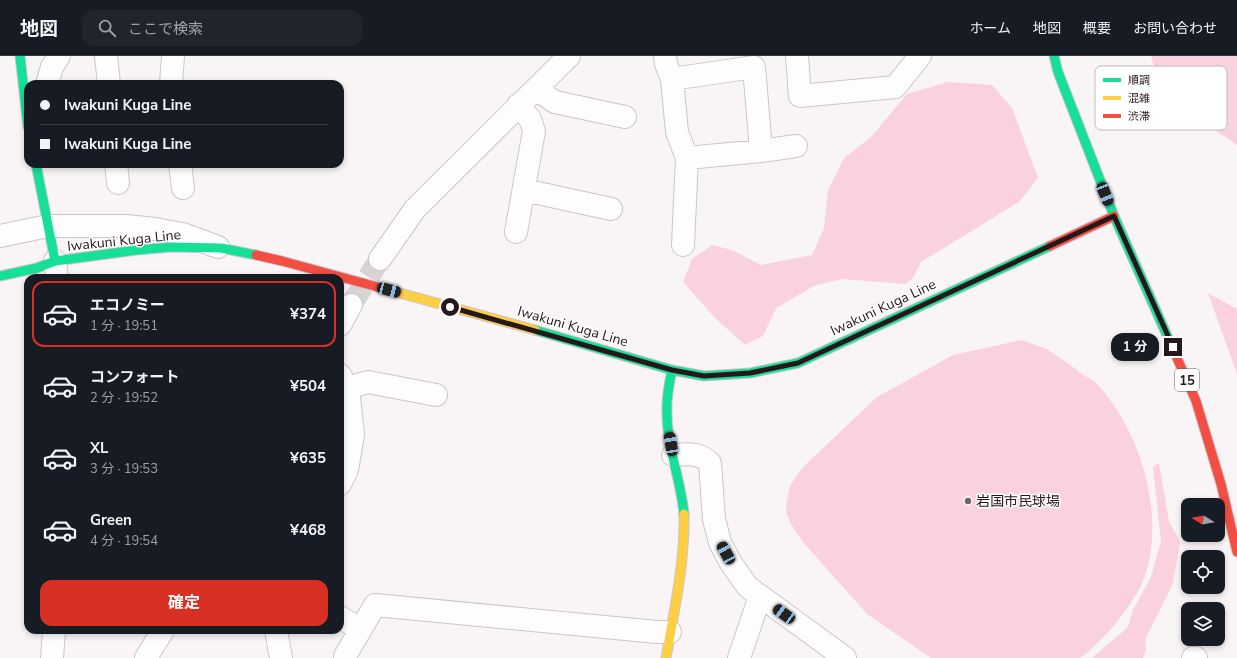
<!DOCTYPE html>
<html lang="ja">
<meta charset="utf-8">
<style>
:root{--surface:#171b24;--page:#20242c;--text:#f1f3f6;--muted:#9ea1a6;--line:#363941;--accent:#d93025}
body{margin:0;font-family:"Nunito Sans","Noto Sans JP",sans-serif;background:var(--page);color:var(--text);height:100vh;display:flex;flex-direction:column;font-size:15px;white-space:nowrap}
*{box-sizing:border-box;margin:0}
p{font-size:13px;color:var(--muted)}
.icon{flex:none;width:22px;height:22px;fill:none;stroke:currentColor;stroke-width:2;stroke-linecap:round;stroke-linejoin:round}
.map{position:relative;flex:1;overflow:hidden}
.panel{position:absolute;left:24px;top:218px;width:320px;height:360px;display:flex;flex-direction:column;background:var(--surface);border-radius:12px;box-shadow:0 2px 6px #0003}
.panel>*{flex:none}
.hud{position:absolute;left:24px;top:24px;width:320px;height:88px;border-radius:12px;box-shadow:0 2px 6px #0003;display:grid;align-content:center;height:88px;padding:0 16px;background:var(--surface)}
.needle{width:26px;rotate:281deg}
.fabs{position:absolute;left:1181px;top:442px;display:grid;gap:8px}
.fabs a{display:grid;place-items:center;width:44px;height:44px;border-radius:8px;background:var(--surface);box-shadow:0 2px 6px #0003;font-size:20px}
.end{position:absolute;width:18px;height:18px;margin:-9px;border:5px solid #26171b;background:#fff;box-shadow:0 0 0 2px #fff}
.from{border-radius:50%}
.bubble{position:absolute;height:28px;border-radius:12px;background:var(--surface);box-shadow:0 2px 6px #0003;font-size:13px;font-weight:700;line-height:28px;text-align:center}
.car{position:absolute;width:12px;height:24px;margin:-12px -6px;border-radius:5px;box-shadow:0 0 3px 1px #0007;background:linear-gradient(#222 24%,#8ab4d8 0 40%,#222 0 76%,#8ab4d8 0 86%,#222 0)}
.hud b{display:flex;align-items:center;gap:14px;height:38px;font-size:15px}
.hud b+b{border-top:1px solid var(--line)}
.hud i{width:10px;height:10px;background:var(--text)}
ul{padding:7px 0 0;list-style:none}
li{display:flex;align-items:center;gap:12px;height:66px;margin:0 8px 6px;padding:0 8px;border:2px solid transparent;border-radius:12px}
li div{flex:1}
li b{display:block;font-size:15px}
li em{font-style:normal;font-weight:700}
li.current{border-color:var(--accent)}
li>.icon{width:36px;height:36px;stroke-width:1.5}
.cta{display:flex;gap:8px;margin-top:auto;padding:8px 16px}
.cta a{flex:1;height:46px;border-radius:12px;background:var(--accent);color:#fff;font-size:16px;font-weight:700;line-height:46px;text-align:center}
header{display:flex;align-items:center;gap:24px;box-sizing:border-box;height:56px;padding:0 20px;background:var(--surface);border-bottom:1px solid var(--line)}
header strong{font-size:19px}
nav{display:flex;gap:22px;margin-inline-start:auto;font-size:14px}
.search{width:280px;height:36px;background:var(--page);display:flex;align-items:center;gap:10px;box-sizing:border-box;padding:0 14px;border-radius:12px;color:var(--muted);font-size:15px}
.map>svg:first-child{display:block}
.green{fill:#fad2dd}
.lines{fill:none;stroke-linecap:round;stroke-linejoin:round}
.street-tunnel{stroke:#d9d3d4;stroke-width:22;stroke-dasharray:22 11;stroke-linecap:butt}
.street-casing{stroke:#cec5c7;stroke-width:24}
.fast-casing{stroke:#cec5c7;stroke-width:11}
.slow-casing{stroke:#cec5c7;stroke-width:11}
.jam-casing{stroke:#cec5c7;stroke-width:11}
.street{stroke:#fefdfe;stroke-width:22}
.fast{stroke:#16e098;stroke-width:9}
.slow{stroke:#ffcf43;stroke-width:9}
.jam{stroke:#f24e42;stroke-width:9}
.route{stroke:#26171b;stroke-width:5}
.poi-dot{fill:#706467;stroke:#fff;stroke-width:1.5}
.labels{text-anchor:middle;stroke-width:3;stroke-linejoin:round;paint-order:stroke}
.shield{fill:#fff;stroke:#675d5f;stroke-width:1}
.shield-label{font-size:13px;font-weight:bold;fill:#26171b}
.street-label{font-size:14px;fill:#26171b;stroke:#fff}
.poi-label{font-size:14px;fill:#26171b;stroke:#fff;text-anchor:start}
.key{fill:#fff;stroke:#beb9bb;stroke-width:1}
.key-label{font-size:11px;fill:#26171b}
</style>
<header>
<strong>地図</strong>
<div class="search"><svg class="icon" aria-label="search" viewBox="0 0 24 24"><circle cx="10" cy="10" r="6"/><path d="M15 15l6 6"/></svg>ここで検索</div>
<nav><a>ホーム</a><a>地図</a><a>概要</a><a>お問い合わせ</a></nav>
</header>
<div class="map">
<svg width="1237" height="602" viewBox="0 0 1237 602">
<rect width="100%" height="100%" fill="#f9f4f5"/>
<path class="green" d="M 1151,0 L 1237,0 L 1237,89 L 1163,39 Z
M 948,26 L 992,29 L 1012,52 L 1038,122 L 1019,146 L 921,206 L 913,222 L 905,228 L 841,223 L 814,230 L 776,252 L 763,280 L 745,289 L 715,262 L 683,226 L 692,203 L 712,189 L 732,194 L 761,209 L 812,199 L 824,172 L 828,134 L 844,102 L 871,81 L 907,38 Z
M 1208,237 L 1237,253 L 1237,318 Z
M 1022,284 C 1031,288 1042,290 1050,295 C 1061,302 1072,310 1082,318 C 1088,322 1095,325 1099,330 C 1142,378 1166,461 1144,523 C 1134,548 1102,587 1080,602 L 931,602 L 867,558 L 802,485 L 791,468 L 787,459 L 786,449 L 790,430 L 802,412 L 877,341 L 953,299 Z
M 1159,407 L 1169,465 L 1180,486 L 1173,528 L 1145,583 L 1146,594 L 1143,602 L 1092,602 L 1128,571 L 1133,554 L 1151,521 L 1161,485 L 1153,411 Z"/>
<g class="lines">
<path class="street-tunnel" d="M 351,249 L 380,203"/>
<g class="street-casing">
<path id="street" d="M 106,0 L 109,28
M 665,0 L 666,8 L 672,23 L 677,76 L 687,102 L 761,95 L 796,90
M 797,0 L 800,40 L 895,31 L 920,0
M 672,23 L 754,11 L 761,95
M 47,28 L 52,11 L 59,0
M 171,28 L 173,0
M 536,33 L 555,46 L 625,61
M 116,108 L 118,127
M 180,108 L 183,132
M 524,134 L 611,153
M 516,176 L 534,75 L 530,63 L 518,49
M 0,180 L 48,170 L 126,170 L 155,173 L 183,178 L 218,191
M 683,189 L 687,102
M 380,203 L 415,153 L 569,0
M 55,205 L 57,222
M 340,269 L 351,249
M 340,319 L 348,332 L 353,379 L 347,414 L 340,428
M 348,332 L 368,326 L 436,339
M 673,399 C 687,398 699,396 710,407 L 714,463 L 720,487 L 731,507 L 747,530 L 760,540 L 845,602
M 340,561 L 360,573
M 276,574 L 281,602
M 52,602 L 54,574
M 146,602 L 163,574
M 345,602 L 345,600 L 375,549 L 657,576 L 670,576
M 739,602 L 760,540
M 1193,602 L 1196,602"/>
</g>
<g class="fast-casing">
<path id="fast" d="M 20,0 L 28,71
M 1054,0 L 1058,16 L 1114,160 L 1169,284
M 36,108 L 55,205
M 0,220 L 37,212 L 55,205 L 137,194 L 171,191 L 221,192 L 256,199
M 535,274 L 672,314 L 704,320 L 750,317 L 798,307 L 1050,190
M 672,314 C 669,328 666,343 667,357 C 667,392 681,424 684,458"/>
</g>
<g class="slow-casing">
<path id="slow" d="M 396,236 L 535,274
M 666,602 C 674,555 685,507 684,458"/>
</g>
<g class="jam-casing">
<path id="jam" d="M 1050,190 L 1114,160
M 256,199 L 282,205 L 396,236
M 1169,284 L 1196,345 L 1221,428 L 1237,496"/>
</g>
<use href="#street" class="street"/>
<use href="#fast" class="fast"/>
<use href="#slow" class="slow"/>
<use href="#jam" class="jam"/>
</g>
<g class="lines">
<path class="route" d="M 450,251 L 672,314 L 704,320 L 750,317 L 798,307 L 1114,160 L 1173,291"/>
</g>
<circle class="poi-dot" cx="968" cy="445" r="4"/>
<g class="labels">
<rect class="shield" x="1175" y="313" width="24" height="22" rx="3"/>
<g class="shield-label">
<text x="1187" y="329">15</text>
</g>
<g class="street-label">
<text transform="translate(124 184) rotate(-6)" y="5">Iwakuni Kuga Line</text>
<text transform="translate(883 251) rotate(-25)" y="5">Iwakuni Kuga Line</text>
<text transform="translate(573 270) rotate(16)" y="5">Iwakuni Kuga Line</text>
</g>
<g class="poi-label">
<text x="976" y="450">岩国市民球場</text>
</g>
</g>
<rect x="1095" y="10" width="132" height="64" rx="6" class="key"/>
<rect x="1103" y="22" width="18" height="4" fill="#16e098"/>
<rect x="1103" y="40" width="18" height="4" fill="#ffcf43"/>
<rect x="1103" y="58" width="18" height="4" fill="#f24e42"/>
<g class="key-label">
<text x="1128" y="28">順調</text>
<text x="1128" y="46">混雑</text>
<text x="1128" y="64">渋滞</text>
</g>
</svg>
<div class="fabs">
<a><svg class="needle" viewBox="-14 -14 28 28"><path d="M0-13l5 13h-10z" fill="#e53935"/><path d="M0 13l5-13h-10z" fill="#9ea1a6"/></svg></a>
<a><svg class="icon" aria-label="locate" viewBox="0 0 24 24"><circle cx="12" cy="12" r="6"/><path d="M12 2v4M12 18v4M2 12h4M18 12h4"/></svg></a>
<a><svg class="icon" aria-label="layers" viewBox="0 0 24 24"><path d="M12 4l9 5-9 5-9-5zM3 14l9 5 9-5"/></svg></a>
</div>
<i class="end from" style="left:450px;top:251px"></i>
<i class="end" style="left:1173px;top:291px"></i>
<div class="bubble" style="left:1111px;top:277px;width:48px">1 分</div>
<i class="car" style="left:1105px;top:138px;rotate:158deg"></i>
<i class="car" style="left:389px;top:234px;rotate:105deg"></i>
<i class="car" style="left:671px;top:388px;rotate:350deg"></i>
<i class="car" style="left:726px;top:497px;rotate:331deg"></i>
<i class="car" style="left:784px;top:558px;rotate:306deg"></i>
<div class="hud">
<b><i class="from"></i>Iwakuni Kuga Line</b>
<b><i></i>Iwakuni Kuga Line</b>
</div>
<section class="panel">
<ul>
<li class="current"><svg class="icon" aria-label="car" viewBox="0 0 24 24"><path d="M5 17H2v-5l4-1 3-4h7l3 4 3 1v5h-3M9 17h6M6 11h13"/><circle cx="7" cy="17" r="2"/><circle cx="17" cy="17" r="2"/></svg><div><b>エコノミー</b><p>1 分 · 19:51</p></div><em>¥374</em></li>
<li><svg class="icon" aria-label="car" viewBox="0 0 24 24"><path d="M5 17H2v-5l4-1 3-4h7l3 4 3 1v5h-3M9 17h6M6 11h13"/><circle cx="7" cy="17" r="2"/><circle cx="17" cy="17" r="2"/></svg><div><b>コンフォート</b><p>2 分 · 19:52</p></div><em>¥504</em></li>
<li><svg class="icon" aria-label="car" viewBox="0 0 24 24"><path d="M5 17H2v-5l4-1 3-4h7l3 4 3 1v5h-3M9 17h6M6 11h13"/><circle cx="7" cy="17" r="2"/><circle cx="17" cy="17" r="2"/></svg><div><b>XL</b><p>3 分 · 19:53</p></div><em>¥635</em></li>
<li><svg class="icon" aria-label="car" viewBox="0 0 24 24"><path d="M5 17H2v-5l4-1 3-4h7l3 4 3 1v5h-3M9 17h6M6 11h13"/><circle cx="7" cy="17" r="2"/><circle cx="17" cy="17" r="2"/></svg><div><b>Green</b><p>4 分 · 19:54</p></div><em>¥468</em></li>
</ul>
<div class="cta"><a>確定</a></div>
</section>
</div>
